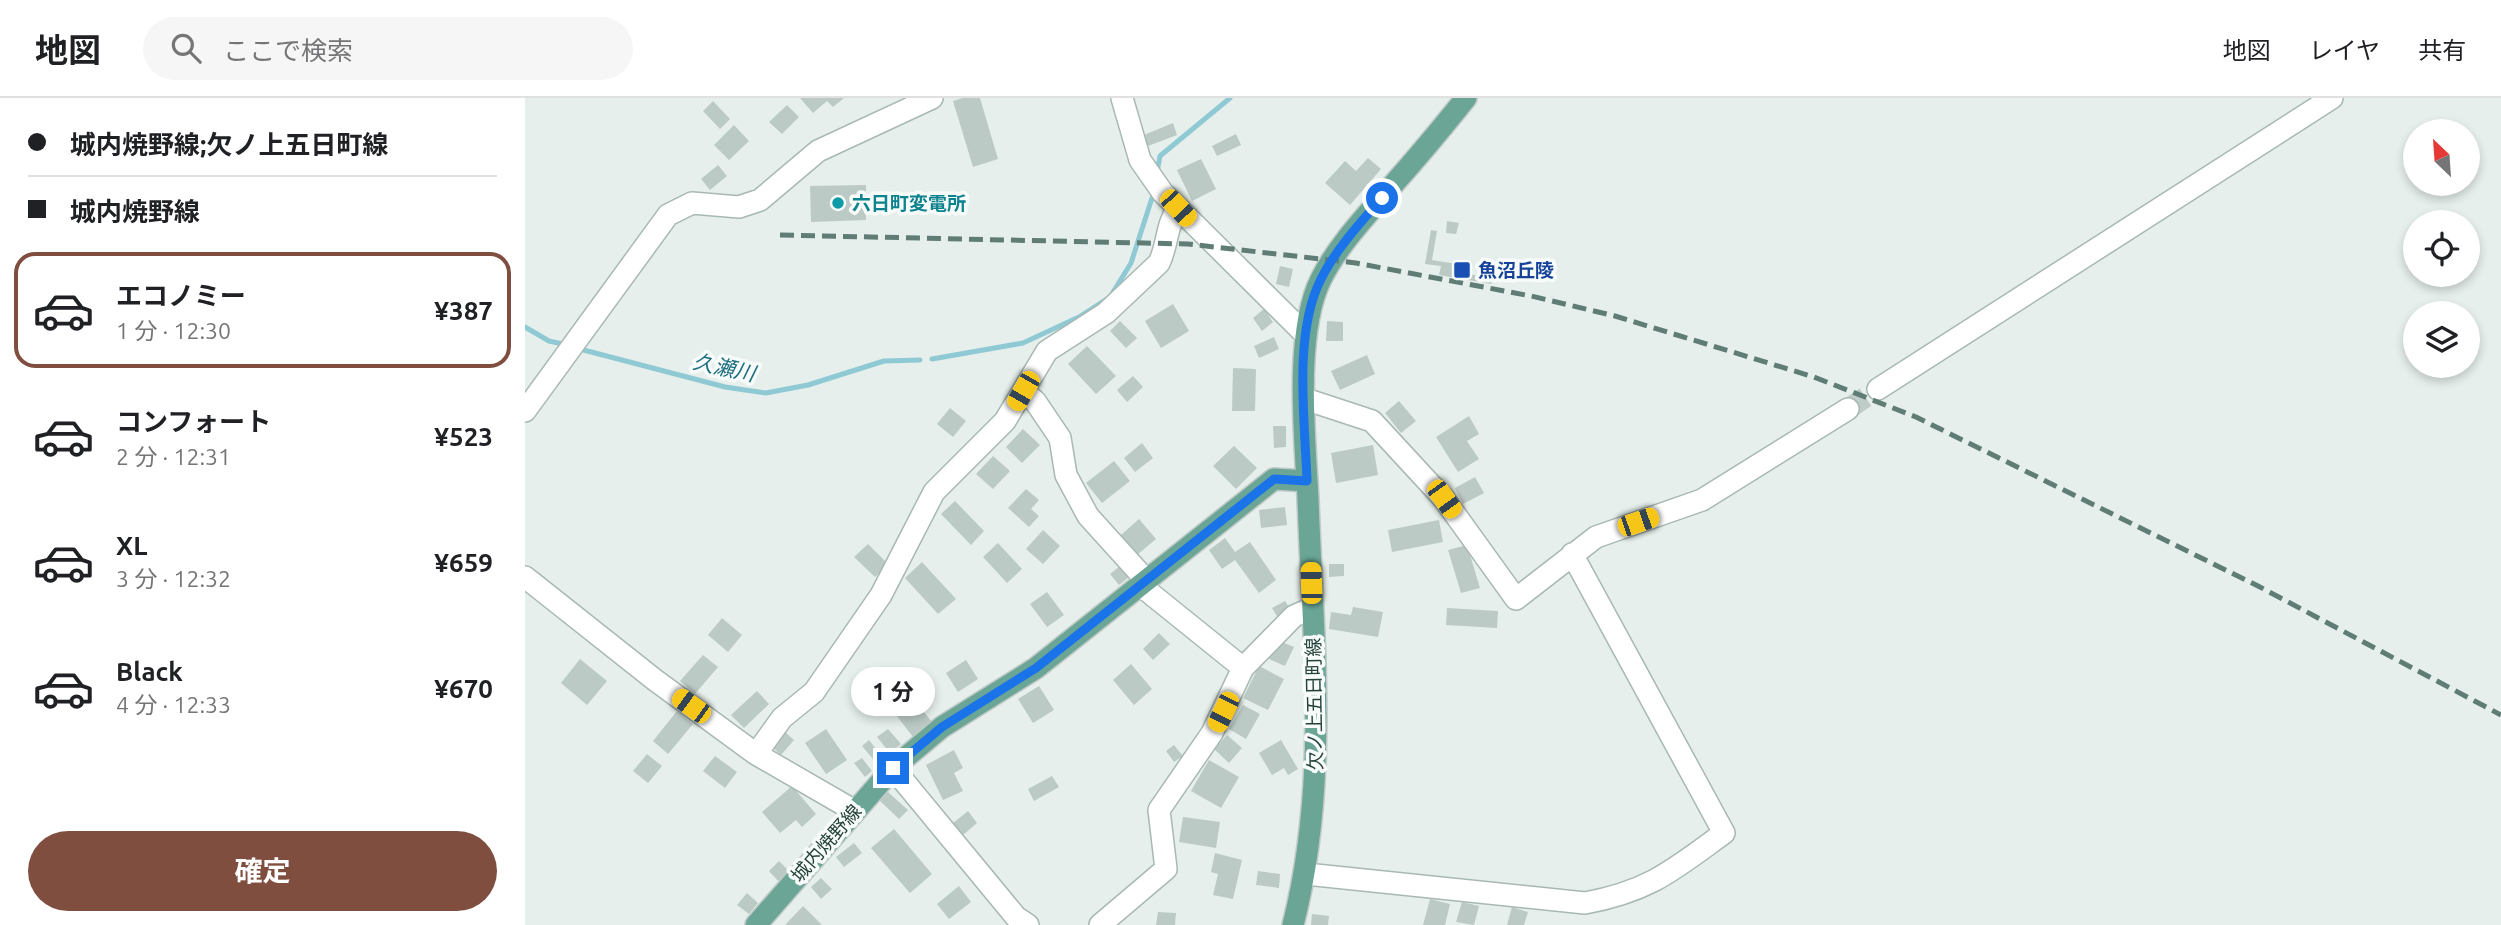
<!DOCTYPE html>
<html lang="ja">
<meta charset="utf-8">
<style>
:root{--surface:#fff;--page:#f6f6f6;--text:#202124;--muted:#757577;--line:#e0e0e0;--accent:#7f4e3f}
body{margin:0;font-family:Ubuntu,"Noto Sans JP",sans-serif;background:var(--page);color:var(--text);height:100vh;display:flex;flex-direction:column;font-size:26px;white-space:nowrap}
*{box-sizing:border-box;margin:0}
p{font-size:23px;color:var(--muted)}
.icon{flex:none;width:38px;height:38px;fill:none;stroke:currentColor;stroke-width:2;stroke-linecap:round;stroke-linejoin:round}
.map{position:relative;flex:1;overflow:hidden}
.side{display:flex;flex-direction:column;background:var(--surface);width:525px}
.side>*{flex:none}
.hud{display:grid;align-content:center;height:154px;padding:0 28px;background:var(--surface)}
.needle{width:46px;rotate:335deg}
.buttons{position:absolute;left:1878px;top:21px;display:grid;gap:14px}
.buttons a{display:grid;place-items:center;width:77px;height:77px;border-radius:50%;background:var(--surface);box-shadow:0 4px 10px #0003;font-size:35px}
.end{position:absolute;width:32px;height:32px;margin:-16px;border:9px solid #1a73e8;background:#fff;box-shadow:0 0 0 4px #fff}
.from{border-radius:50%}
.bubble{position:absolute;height:49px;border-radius:24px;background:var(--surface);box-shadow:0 4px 10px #0003;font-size:23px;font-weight:700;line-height:49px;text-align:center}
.car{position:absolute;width:21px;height:42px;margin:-21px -10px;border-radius:9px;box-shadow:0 0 5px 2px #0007;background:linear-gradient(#f5c518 24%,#345 0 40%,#f5c518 0 76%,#345 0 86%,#f5c518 0)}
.hud b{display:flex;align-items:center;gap:24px;height:66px;font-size:26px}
.hud b+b{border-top:2px solid var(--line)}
.hud i{width:18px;height:18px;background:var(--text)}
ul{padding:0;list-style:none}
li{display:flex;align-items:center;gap:21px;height:116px;margin:0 14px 10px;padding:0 14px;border:4px solid transparent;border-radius:21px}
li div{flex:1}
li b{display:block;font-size:26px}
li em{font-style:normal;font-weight:700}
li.on{border-color:var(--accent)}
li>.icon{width:63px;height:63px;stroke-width:1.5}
.button{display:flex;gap:14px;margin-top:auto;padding:14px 28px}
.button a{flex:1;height:80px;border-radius:42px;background:var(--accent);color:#fff;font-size:28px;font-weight:700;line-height:80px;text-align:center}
header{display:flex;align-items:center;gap:42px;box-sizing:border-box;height:98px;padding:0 35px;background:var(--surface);border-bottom:2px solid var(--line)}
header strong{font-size:33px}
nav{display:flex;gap:38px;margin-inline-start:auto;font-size:24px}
.search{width:490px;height:63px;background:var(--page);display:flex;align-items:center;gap:18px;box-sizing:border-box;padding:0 24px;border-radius:38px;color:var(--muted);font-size:26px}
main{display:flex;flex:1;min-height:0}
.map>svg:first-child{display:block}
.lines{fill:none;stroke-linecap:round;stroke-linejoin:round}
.stream{stroke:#8ec9d4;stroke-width:5}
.building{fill:#bbcac4}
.minor-tunnel{stroke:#bfccc8;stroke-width:21;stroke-dasharray:21 10;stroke-linecap:butt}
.minor-casing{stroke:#a8b8b2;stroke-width:24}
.major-casing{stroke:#c2cac8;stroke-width:24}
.minor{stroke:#fff;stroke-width:21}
.major{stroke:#6aa596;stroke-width:21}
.rail{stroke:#5f7d75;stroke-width:5;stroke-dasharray:14 7;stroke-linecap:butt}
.route{stroke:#1a73e8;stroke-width:9}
.culture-dot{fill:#0f9aa8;stroke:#f7fbf9;stroke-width:2.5}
.transit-dot{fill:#1a4fb4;stroke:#f7fbf9;stroke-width:2.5}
.labels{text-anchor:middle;stroke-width:7;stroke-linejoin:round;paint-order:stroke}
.culture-label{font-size:19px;font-weight:bold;fill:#0d838f;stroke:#f7fbf9;text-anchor:start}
.transit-label{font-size:19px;font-weight:bold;fill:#164399;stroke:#f7fbf9;text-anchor:start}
.street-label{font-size:19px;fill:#24423a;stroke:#f7fbf9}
.water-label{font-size:21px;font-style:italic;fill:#1c6f80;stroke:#f7fbf9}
</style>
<header>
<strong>地図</strong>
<div class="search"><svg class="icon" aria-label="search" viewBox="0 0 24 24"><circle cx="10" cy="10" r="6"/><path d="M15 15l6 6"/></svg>ここで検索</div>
<nav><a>地図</a><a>レイヤ</a><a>共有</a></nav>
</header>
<main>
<section class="side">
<div class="hud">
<b><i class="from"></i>城内焼野線;欠ノ上五日町線</b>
<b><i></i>城内焼野線</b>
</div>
<ul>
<li class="on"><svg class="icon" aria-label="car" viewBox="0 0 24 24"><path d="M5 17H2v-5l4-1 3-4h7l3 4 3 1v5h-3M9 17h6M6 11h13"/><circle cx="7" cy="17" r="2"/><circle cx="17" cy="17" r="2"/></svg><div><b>エコノミー</b><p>1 分 · 12:30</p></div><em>¥387</em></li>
<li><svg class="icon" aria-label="car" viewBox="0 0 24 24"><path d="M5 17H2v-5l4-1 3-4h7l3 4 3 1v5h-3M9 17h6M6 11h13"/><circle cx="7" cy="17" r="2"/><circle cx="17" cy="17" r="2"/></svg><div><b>コンフォート</b><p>2 分 · 12:31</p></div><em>¥523</em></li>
<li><svg class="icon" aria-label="car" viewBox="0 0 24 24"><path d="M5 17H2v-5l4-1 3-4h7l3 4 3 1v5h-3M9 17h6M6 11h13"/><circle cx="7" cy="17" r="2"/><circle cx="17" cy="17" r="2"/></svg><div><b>XL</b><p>3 分 · 12:32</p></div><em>¥659</em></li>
<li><svg class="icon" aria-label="car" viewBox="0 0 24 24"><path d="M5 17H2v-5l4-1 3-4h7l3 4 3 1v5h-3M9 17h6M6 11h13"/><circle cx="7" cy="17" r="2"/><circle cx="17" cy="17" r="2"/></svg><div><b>Black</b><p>4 分 · 12:33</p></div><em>¥670</em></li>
</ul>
<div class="button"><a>確定</a></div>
</section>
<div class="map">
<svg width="1976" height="827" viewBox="0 0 1976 827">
<rect width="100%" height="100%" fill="#e6efeb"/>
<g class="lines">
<path class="stream" d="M 632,74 L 635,58 L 705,0
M 0,229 L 24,243 L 42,247
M 51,250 L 200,289 L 241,295 L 283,287 L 359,263 L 395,262
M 407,261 L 498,245 L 554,219 L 585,199 L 606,165 L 627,100"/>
</g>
<path class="building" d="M 275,0 L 319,0 L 308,9 L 302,3 L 288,15 Z
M 438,0 L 455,0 L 473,61 L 448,69 L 428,3 Z
M 188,3 L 205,21 L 195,31 L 178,13 Z
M 262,7 L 274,19 L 257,36 L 244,24 Z
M 648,25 L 652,37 L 623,48 L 619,37 Z
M 209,27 L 224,43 L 204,62 L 189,47 Z
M 711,36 L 716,47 L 692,58 L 687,48 Z
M 843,60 L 856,71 L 825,107 L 800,85 L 820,63 L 831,73 Z
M 676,61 L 691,91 L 667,103 L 652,72 Z
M 193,67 L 202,78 L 185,92 L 176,81 Z
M 341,87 L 341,122 L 286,124 L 285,88 Z
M 922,123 L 934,125 L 931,136 L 921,135 Z
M 906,132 L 912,133 L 907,162 L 944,168 L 943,176 L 968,180 L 966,186 L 914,177 L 916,168 L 900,166 Z
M 755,168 L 768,171 L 764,189 L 751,186 Z
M 648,206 L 664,233 L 636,250 L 620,223 Z
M 739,211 L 748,224 L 737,233 L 728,220 Z
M 595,223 L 612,240 L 601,250 L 585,233 Z
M 802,223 L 818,224 L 818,243 L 801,243 Z
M 749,239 L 754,251 L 734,260 L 729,248 Z
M 562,248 L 591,278 L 571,296 L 543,266 Z
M 842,257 L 850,276 L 815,292 L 806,273 Z
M 708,270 L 731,271 L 730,313 L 707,313 Z
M 608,278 L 618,289 L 602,304 L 592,292 Z
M 874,303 L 891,323 L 876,335 L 860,315 Z
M 425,310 L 441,323 L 428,339 L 412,326 Z
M 944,318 L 954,336 L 942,343 L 954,361 L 933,374 L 911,339 Z
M 748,328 L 761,328 L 761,349 L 749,350 Z
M 498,331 L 515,347 L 497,365 L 481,349 Z
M 617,345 L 628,360 L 610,374 L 599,360 Z
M 848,347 L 853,377 L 811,385 L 806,355 Z
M 709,348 L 732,370 L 711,391 L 688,368 Z
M 468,358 L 485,373 L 468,391 L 451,376 Z
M 589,363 L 605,383 L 577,405 L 561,385 Z
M 950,379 L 959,395 L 938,406 L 930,390 Z
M 501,391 L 514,402 L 506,411 L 514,418 L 504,429 L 483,410 Z
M 430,403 L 459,433 L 446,447 L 416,416 Z
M 760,409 L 762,427 L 736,430 L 734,412 Z
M 614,421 L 631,441 L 612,457 L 596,437 Z
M 914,422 L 918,444 L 867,454 L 863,432 Z
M 518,432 L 535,448 L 518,466 L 501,451 Z
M 700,440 L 710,454 L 725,444 L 751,482 L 734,495 L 710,462 L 697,471 L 684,452 Z
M 473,445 L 497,471 L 482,485 L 458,459 Z
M 343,446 L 363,466 L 350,479 L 329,459 Z
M 942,447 L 955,490 L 936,495 L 923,452 Z
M 397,464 L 431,501 L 413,516 L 380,480 Z
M 804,466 L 819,466 L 819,478 L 804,479 Z
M 595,468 L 604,479 L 594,487 L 585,476 Z
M 522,494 L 539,517 L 522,529 L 505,506 Z
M 760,503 L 766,512 L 753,520 L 747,510 Z
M 828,509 L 858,514 L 853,539 L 804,531 L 806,514 L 826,517 Z
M 922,510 L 973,513 L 972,530 L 921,527 Z
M 197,520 L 217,537 L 203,554 L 183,537 Z
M 634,535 L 645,546 L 628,562 L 618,551 Z
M 752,542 L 769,549 L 760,568 L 744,561 Z
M 178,557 L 193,569 L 170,596 L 155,583 Z
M 55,561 L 82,583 L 62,607 L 36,585 Z
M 441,562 L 453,581 L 433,594 L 421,575 Z
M 606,566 L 627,591 L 609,607 L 588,582 Z
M 734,568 L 759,581 L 743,612 L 718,600 Z
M 514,588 L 529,612 L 508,625 L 493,601 Z
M 232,593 L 244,606 L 219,630 L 206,617 Z
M 372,597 L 379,605 L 387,599 L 407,624 L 388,639 L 362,605 Z
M 718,607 L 735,616 L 721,641 L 704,631 Z
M 152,613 L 168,626 L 143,656 L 128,643 Z
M 301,631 L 322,662 L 301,676 L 280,645 Z
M 363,631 L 376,646 L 365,655 L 352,639 Z
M 260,634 L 269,642 L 256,657 L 247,649 Z
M 702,637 L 717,650 L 704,665 L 689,651 Z
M 344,642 L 355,656 L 348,661 L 337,648 Z
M 756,642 L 773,671 L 763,677 L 759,670 L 747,677 L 734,655 Z
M 649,647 L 658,658 L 649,664 L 641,653 Z
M 429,652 L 438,670 L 429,675 L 438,693 L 418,702 L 401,667 Z
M 122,656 L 137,668 L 123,685 L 108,673 Z
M 190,658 L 212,674 L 200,690 L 178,673 Z
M 337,660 L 347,673 L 340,679 L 329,665 Z
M 684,662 L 714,679 L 696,710 L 666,693 Z
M 527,678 L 534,689 L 509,703 L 503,691 Z
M 267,688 L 291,716 L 277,729 L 271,722 L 255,735 L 237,714 Z
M 363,694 L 383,712 L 374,721 L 354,702 Z
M 443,713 L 452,725 L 438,737 L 428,725 Z
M 658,719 L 695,724 L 691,750 L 654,744 Z
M 369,731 L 407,776 L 385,795 L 346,750 Z
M 329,745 L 337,755 L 319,769 L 311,759 Z
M 690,755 L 717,762 L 708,801 L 688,797 L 693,776 L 686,774 Z
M 254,763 L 265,774 L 254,784 L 244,773 Z
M 733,773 L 755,776 L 754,790 L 731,787 Z
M 296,780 L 307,791 L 296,801 L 286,789 Z
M 434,788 L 446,804 L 424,821 L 412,806 Z
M 222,795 L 233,805 L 224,816 L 212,807 Z
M 905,801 L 925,806 L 920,827 L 898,827 Z
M 937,804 L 954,808 L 949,827 L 931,824 Z
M 278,808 L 297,827 L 260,827 Z
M 987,809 L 1003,814 L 999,827 L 982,827 Z
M 633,814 L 651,815 L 650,827 L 631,827 Z
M 787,816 L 804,818 L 803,827 L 786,827 Z"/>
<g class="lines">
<path class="minor-tunnel" d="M 1323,311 L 1353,291"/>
<g class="minor-casing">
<path id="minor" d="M 597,0 L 615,62 L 638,95 L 780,236
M 1353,291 L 1807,0
M 498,293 L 510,303 L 535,340 L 541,377 L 563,418 L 621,482
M 780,301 L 847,323 L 919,401 L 991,501 L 1071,439 L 1177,402 L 1323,311
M 0,313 L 143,117 L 167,105 L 214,109 L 235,102 L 293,53 L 407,0
M 0,479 L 130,582 L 231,656 L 328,712
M 718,570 L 769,518 L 787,510
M 231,656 L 257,620 L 289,594 L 356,497 L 409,394 L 480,323 L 522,253 L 581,215 L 634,165 C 643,147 641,127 653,110
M 368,670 L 491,819 L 503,827
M 781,776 L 1060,805 C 1125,793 1148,772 1199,735 L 1047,456
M 575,827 L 641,771 L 634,712 L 687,635 L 718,570 L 615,487"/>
</g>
<g class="major-casing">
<path id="major" d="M 231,827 L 368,670 L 417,629 L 511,570 L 749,381 L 782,383
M 768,827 C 804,685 788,545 783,401 C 780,340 769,235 796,181 C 813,147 841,118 866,89 C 892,60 917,30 941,0"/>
</g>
<use href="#minor" class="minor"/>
<use href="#major" class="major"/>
<path class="rail" d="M 255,137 L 663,146 L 831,165 L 1006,198 L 1090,218 L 1289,279 L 1391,319 L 1733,488 L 1976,617"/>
</g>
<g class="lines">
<path class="route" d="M 368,670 L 417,629 L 511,570 L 749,381 L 782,383 C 780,323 768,236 796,181 C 811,151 835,125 857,100"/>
</g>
<circle class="culture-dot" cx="313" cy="105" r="7"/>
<rect class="transit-dot" x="928" y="163" width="18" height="18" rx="3.5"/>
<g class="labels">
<g class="culture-label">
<text x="327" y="112">六日町変電所</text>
</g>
<g class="transit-label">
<text x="953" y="179">魚沼丘陵</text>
</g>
<g class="street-label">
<text transform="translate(789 606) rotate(-91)" y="7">欠ノ上五日町線</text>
<text transform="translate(301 745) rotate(-49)" y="7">城内焼野線</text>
</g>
<g class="water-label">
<text transform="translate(199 270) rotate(12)" y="7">久瀬川</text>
</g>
</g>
</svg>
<div class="buttons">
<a><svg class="needle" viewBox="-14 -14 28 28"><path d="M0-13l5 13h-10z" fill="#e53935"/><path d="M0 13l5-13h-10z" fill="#757577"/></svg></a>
<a><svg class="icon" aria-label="locate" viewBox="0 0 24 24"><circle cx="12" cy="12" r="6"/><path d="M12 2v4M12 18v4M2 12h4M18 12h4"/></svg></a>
<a><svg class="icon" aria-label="layers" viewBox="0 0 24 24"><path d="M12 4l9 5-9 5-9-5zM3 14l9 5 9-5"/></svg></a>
</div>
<i class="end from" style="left:857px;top:100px"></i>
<i class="end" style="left:368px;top:670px"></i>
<div class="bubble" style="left:326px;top:569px;width:84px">1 分</div>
<i class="car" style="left:653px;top:110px;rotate:137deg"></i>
<i class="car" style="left:498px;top:293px;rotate:210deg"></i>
<i class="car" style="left:919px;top:401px;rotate:144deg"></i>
<i class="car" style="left:1113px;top:424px;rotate:71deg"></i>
<i class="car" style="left:786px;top:485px;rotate:358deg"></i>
<i class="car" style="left:166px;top:608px;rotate:306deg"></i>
<i class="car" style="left:698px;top:614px;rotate:206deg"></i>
</div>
</main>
